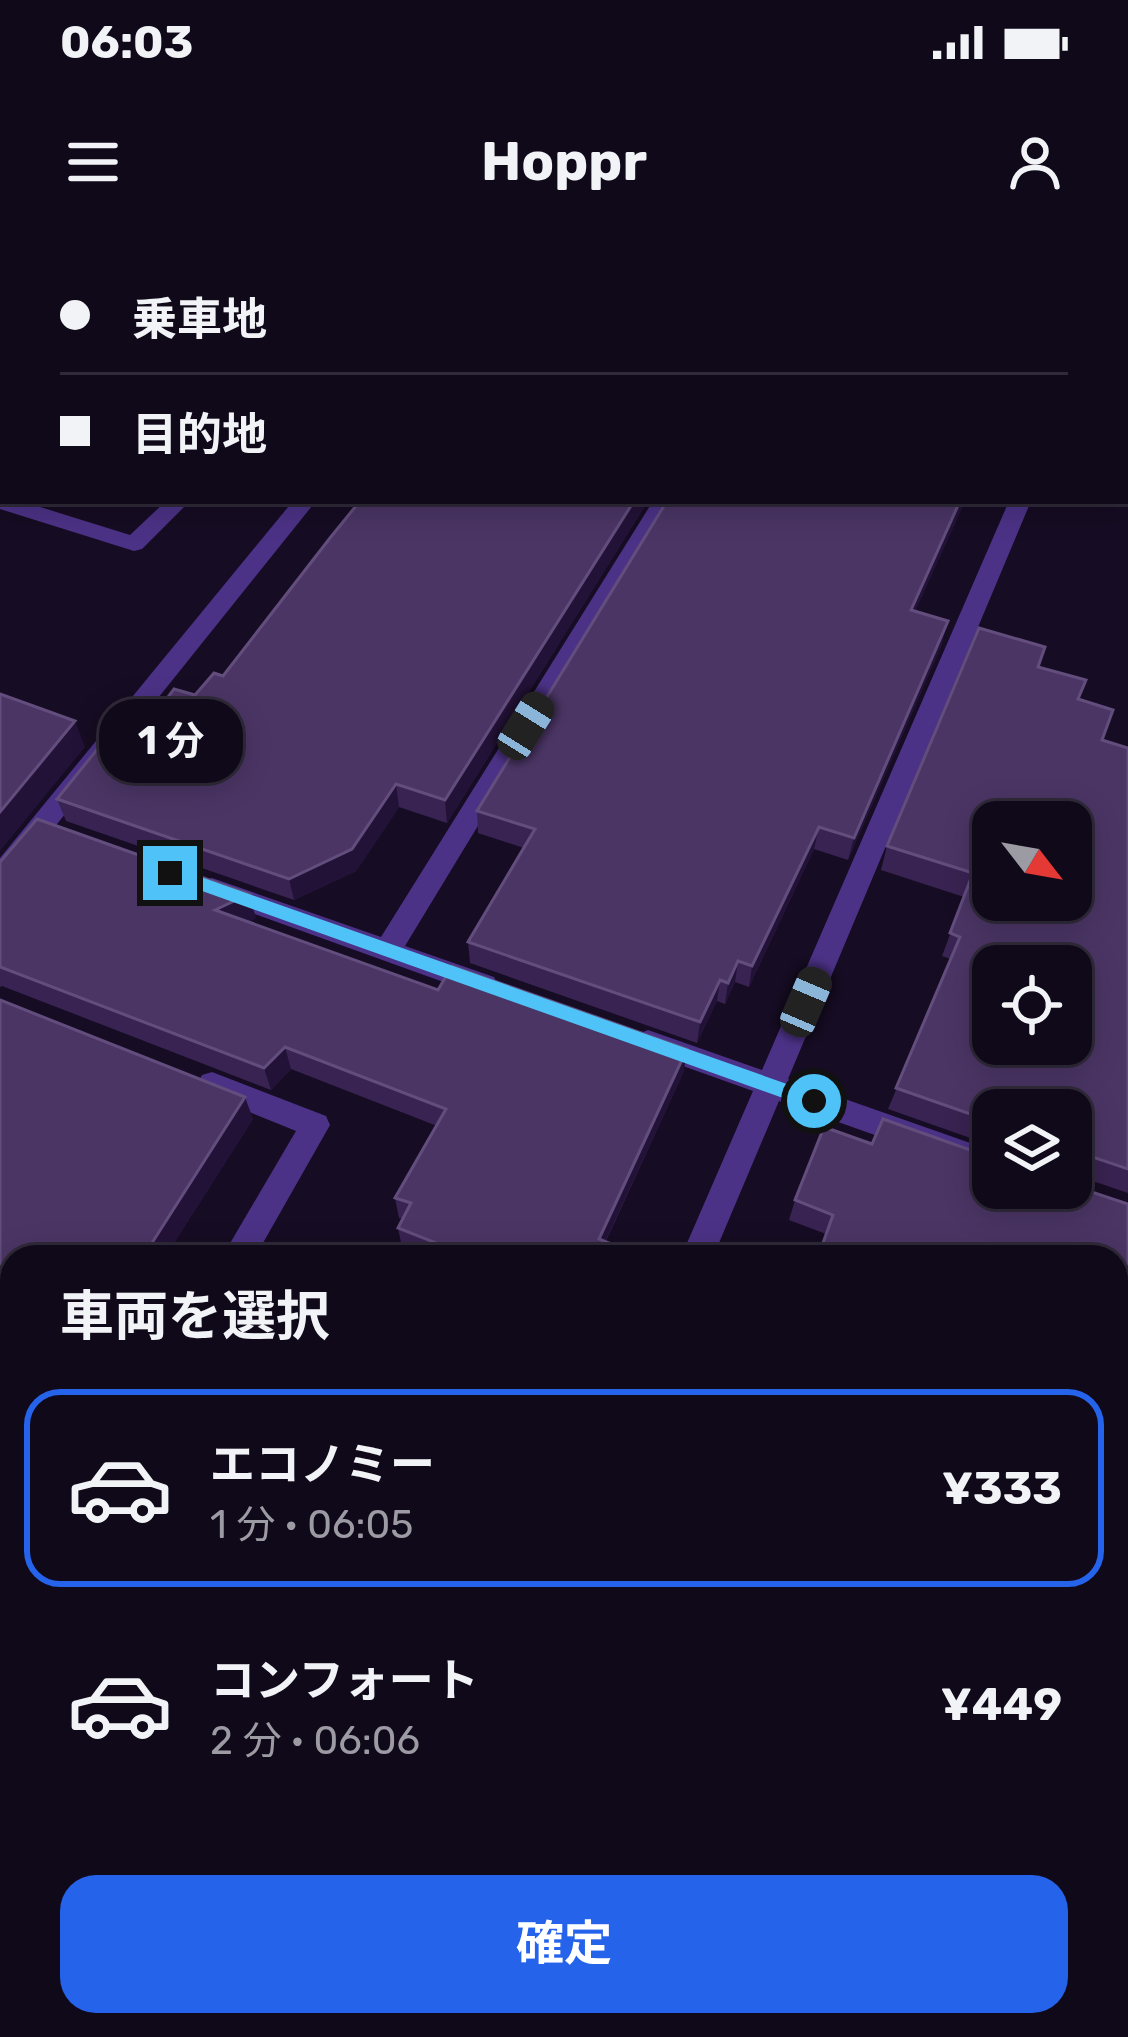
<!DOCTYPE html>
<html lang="ja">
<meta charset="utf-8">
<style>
:root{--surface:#10091a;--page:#1e1727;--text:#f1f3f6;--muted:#9c9aa2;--line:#302a39;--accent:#2563eb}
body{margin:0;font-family:Rubik,"Noto Sans JP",sans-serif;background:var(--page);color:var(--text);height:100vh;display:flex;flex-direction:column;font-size:45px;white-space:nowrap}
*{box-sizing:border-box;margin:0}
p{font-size:39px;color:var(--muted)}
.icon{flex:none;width:66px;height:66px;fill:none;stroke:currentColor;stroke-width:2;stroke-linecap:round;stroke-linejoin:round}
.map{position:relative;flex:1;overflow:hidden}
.sheet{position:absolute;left:0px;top:1005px;width:1128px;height:792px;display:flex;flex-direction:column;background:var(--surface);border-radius:36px 36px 0 0;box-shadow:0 6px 30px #0003,0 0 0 3px var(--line)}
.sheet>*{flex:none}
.guide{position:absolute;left:0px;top:0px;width:1128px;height:264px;box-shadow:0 6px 30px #0003,0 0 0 3px var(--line);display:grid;align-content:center;height:264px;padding:0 60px;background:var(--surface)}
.needle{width:78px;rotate:121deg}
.fabs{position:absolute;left:972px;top:561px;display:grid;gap:24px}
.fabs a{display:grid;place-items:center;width:120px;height:120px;border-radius:24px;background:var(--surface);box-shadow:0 6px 30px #0003,0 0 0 3px var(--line);font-size:60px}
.end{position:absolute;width:54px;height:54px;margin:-27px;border:15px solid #4fc3f7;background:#111;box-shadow:0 0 0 6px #111}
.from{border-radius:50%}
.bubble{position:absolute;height:84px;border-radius:36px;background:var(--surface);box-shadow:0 6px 30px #0003,0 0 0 3px var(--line);font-size:39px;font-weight:700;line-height:84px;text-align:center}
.car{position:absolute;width:36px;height:72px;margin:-36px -18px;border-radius:15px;box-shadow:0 0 9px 3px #0007;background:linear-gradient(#222 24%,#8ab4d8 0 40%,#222 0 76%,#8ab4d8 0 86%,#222 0)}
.guide b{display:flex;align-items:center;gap:42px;height:114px;font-size:45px}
.guide b+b{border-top:3px solid var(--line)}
.guide i{width:30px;height:30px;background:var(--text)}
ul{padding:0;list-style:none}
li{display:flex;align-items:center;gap:36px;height:198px;margin:0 24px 18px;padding:0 36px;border:6px solid transparent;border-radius:36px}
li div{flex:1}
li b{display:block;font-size:45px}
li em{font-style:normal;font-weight:700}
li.selected{border-color:var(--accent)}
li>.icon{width:108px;height:108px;stroke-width:1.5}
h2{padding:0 60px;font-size:54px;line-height:144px}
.action{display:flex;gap:24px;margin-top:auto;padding:24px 60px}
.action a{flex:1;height:138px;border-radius:36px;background:var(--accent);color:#fff;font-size:48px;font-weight:700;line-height:138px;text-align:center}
.status{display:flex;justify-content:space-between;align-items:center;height:84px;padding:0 60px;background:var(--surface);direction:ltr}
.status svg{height:33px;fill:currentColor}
header{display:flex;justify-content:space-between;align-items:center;height:156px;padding:0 60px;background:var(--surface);font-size:54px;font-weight:700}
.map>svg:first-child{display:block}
.green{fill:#0e262d}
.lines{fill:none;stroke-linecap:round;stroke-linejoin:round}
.street{fill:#4c3286;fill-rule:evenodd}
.wall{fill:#392352}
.shaded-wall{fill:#231237}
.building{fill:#4b3565;stroke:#624d7d;stroke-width:3;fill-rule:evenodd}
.route{fill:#4fc3f7}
</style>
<div class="status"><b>06:03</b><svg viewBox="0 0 49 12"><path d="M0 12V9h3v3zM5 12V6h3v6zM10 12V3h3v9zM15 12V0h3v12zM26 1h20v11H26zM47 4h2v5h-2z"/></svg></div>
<header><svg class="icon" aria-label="menu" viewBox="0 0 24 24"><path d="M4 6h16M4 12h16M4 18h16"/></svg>Hoppr<svg class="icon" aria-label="person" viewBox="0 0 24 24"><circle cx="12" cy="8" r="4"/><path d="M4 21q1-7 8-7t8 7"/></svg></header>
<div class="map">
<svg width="1128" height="1797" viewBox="0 0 1128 1797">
<rect width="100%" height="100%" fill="#160c23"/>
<path class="green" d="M 570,0 L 1108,0 L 1111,3 L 571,3 Z"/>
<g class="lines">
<path class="street" d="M 3,208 L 3,223 L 0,224 L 0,209 Z
M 0,255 L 3,261 L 21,261 L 130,295 L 166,261 L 190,261 L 142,309 L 134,311 L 0,269 Z
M 293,261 L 316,261 L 9,644 L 0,647 L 0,618 Z
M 653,261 L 675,261 L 405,706 L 494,737 L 498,745 L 494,753 L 474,753 L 202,655 L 199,648 L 202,641 L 212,638 L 381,697 Z
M 1009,261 L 1031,261 L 788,839 L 993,911 L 993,937 L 779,861 L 713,1017 L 681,1017 L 753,851 L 638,810 L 634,802 L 638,794 L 648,790 L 762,830 Z
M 212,832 L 326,876 L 330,885 L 255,1017 L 222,1017 L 296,891 L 202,853 L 197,844 L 202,835 Z
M 1128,1313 L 1128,1402 L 1116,1407 L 1116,1318 Z
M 12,1383 L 12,1435 L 0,1440 L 0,1388 Z
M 0,1723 L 12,1728 L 12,1769 L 0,1764 Z
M 57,1785 L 114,1785 L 119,1797 L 62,1797 Z
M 719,1785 L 780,1785 L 785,1797 L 724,1797 Z
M 1013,1785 L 1053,1785 L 1050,1797 L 1010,1797 Z"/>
</g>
<path class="wall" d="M 0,0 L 3,3 L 3,142 L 0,139 Z
M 360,261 L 648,261 L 447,583 L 399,567 L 356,631 L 294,660 L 66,581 L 57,559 L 223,436 Z
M 965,261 L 915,371 L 942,404 L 848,620 L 814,609 L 749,747 L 735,742 L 725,764 L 717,761 L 697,803 L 470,723 L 468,702 L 524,608 L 478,593 L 477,571 Z
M 1038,427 L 1078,459 L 1102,500 L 1128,508 L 1128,953 L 1072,934 L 1071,936 L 1071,870 L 993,870 L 993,906 L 888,869 L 951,719 L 942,716 L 964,657 L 881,630 L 887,606 Z
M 0,622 L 256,678 L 248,682 L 438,750 L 684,831 L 606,1001 L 608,1017 L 425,1017 L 402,1007 L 398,988 L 403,979 L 399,978 L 395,958 L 437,886 L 291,829 L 271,850 L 2,746 L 0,747 Z
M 0,760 L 253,879 L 165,1017 L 12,1017 L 12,1303 L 0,1297 Z
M 872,904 L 1128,964 L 1128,1070 L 1116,1066 L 1116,1017 L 826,994 L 789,980 L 795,960 Z"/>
<path class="shaded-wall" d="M 491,0 L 513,0 L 510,3 L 488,3 Z
M 634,261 L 648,261 L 447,583 L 445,560 Z
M 960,261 L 965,261 L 905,393 L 911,370 Z
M 948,381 L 942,404 L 848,620 L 854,598 Z
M 75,481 L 85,507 L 0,611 L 0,572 Z
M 396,544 L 399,567 L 356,631 L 294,660 L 289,639 Z
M 819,587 L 814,609 L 749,747 L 752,726 Z
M 249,654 L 256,678 L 223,694 L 215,670 Z
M 738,721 L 735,742 L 725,764 L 728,743 Z
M 720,740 L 717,761 L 697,803 L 700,782 Z
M 285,807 L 291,829 L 271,850 L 264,828 Z
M 687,809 L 684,831 L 598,1017 L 599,999 Z
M 245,857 L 253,879 L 165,1017 L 143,1017 Z"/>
<path class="building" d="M 0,0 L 209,0 L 219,3 L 3,3 L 3,125 L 0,122 Z
M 284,0 L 491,0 L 488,3 L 281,3 Z
M 360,261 L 634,261 L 445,560 L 396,544 L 352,609 L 289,639 L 57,559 L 108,496 L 132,505 L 174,449 L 195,455 L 214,433 L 223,436 L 330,298 Z
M 667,261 L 960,261 L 911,370 L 948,381 L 854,598 L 819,587 L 752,726 L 738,721 L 728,743 L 720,740 L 700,782 L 468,702 L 535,589 L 477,571 Z
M 979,388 L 1045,407 L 1038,427 L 1086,440 L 1078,459 L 1113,470 L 1102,500 L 1128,508 L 1128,929 L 1084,914 L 1078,924 L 1071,924 L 1071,870 L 993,870 L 993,882 L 896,848 L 960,697 L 950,693 L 973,633 L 887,606 ZM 993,582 L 1071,582 L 1071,660 L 993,660 ZM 993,726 L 1071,726 L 1071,804 L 993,804 Z
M 0,454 L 75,481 L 0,572 Z
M 37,579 L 249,654 L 215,670 L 438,750 L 452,726 L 687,809 L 599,999 L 609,1003 L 602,1017 L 457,1017 L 459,1012 L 398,988 L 411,963 L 395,958 L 446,869 L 285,807 L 264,828 L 0,727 L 0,622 Z
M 0,760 L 245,857 L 143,1017 L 12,1017 L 12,1298 L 0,1292 Z
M 883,879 L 993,918 L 993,948 L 1071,948 L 1071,945 L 1128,964 L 1128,1047 L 1118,1044 L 1116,1052 L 1116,1017 L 818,1017 L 833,975 L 795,960 L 824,887 L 872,904 Z
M 12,1502 L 12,1670 L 0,1663 L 0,1522 Z
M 342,1785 L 531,1785 L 527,1795 L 530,1797 L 336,1797 Z"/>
<path class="route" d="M 170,626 L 821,856 L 824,861 L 814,869 L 163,637 L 163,628 Z"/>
</svg>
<div class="fabs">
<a><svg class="needle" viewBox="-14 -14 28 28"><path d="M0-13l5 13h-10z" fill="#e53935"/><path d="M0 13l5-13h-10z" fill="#9c9aa2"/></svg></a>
<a><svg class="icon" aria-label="locate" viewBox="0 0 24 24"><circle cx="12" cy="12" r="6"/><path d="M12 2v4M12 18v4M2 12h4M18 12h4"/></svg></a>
<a><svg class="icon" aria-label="layers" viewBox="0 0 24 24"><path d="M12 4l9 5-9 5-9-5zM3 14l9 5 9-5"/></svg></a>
</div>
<i class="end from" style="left:814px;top:861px"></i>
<i class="end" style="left:170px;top:633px"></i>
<div class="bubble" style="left:99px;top:459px;width:144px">1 分</div>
<i class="car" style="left:526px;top:486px;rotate:32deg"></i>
<i class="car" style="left:806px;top:762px;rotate:23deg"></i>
<div class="guide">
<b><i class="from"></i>乗車地</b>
<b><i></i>目的地</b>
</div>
<section class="sheet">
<h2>車両を選択</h2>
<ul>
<li class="selected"><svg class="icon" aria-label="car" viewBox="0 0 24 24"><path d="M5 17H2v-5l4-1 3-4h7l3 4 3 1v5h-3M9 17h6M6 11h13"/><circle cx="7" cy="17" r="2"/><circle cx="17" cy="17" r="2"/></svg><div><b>エコノミー</b><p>1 分 · 06:05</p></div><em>¥333</em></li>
<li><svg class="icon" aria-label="car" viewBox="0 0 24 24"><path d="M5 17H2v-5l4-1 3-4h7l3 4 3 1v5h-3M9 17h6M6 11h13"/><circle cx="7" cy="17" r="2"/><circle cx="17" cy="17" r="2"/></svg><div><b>コンフォート</b><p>2 分 · 06:06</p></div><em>¥449</em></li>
</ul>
<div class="action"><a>確定</a></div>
</section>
</div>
